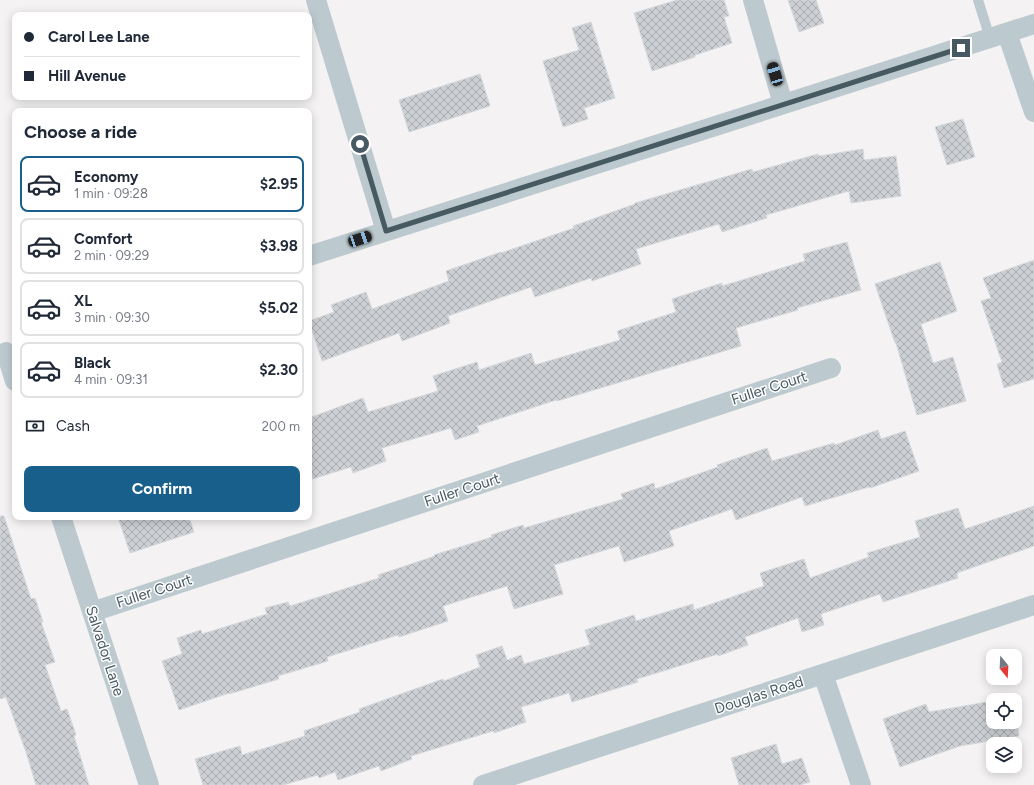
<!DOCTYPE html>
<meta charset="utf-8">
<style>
:root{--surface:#fff;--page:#f2f2f3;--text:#1f2937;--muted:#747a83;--line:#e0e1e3;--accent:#185f8b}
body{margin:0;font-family:Figtree,sans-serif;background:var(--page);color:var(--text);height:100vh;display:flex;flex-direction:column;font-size:15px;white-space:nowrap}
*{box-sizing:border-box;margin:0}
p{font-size:13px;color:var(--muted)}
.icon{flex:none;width:22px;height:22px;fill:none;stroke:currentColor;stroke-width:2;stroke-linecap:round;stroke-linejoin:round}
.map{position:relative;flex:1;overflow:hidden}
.panel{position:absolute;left:12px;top:108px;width:300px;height:412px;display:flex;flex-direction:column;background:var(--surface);border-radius:8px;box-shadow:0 2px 10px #0003}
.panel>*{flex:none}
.banner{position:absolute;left:12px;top:12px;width:300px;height:88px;border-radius:8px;box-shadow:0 2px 10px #0003;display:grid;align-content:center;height:88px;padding:0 12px;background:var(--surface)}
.needle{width:26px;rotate:162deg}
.buttons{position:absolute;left:986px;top:649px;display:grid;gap:8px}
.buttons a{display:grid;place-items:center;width:36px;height:36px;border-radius:8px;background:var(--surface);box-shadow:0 2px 10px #0003;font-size:20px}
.end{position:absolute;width:18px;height:18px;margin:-9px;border:5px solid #485a61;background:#fff;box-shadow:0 0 0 2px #fff}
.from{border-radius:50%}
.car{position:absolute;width:12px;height:24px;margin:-12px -6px;border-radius:5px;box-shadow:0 0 3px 1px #0007;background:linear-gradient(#222 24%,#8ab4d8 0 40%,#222 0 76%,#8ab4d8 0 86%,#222 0)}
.banner b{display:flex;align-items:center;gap:14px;height:38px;font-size:15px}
.banner b+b{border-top:1px solid var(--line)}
.banner i{width:10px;height:10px;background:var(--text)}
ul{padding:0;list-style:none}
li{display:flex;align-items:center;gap:12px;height:56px;margin:0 8px 6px;padding:0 4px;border:2px solid var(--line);border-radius:8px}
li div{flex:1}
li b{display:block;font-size:15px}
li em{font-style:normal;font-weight:700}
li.active{border-color:var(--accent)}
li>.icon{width:36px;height:36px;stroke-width:1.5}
h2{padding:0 12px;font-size:18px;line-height:48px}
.pay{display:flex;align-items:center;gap:10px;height:44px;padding:0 12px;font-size:15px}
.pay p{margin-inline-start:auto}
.primary-button{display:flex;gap:8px;margin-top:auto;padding:8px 12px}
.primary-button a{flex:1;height:46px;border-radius:8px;background:var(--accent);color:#fff;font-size:16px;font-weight:700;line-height:46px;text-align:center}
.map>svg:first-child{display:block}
.building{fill:url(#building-cross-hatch);stroke:#d5d9dd}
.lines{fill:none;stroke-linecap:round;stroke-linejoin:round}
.lane{stroke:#bccacf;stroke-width:10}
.street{stroke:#bccacf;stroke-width:20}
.route{stroke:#485a61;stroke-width:5}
.labels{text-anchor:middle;stroke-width:3;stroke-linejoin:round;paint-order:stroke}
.street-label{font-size:15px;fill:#485a61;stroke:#fff}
</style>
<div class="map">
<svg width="1034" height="785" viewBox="0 0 1034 785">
<defs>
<pattern id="building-cross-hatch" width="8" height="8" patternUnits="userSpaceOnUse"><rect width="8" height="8" fill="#ccd0d4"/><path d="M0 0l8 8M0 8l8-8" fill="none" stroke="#a8acaf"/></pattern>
</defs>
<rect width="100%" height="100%" fill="#f4f2f2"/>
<path class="building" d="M 677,0 L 724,0 L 729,16 L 724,17 L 732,43 L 695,55 L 695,57 L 652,71 L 634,13 Z
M 788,0 L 816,0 L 824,23 L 799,32 Z
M 591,22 L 615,98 L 584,108 L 588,119 L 563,127 L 543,61 L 579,50 L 572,28 Z
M 480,74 L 490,106 L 409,132 L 399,100 Z
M 963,119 L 975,157 L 947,165 L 935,127 Z
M 863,149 L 864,160 L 896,156 L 901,196 L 851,203 L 849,191 L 766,215 L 767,218 L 722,232 L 719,224 L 636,249 L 641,264 L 592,281 L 591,278 L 535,297 L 531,287 L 448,316 L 450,323 L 402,341 L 399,333 L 322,361 L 309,321 L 334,312 L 331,305 L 366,292 L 372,309 L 449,281 L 446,271 L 501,252 L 501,253 L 574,228 L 573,226 L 635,204 L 635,203 L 752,169 L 753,172 L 818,154 L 819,156 Z
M 847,242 L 861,290 L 797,308 L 798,310 L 736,328 L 741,346 L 557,401 L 556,400 L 477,426 L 479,432 L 455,440 L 451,428 L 382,448 L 386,461 L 353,473 L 351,467 L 309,480 L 309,418 L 363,398 L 368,412 L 438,391 L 433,376 L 477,362 L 479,370 L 531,353 L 535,365 L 620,340 L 617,331 L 676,312 L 672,299 L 722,283 L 722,286 L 805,261 L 803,254 Z
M 1034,260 L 1034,379 L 1004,388 L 997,364 L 1002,362 L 981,301 L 991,298 L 983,278 Z
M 940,262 L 957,311 L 921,324 L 933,363 L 953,357 L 966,401 L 917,415 L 896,343 L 895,343 L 875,284 Z
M 878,430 L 881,439 L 905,431 L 919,471 L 870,488 L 869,487 L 805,506 L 802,497 L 736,520 L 732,509 L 669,531 L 674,546 L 624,562 L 619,546 L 554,565 L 563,594 L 514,609 L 507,586 L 443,606 L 448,621 L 399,637 L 398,635 L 327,657 L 328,661 L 278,676 L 279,679 L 229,694 L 229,693 L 179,710 L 162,661 L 182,654 L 177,638 L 201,630 L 202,634 L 267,614 L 265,608 L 288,602 L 290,606 L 379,578 L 378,575 L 435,556 L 434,555 L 492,537 L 491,535 L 523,525 L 524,528 L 623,499 L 621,494 L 654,483 L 655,489 L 718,467 L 717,465 L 767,448 L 772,461 L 834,443 L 835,445 Z
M 1034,506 L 1034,546 L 957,573 L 958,578 L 927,588 L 883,602 L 880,594 L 821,614 L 824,625 L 802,632 L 798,618 L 745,637 L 748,645 L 718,656 L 718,654 L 637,679 L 638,682 L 572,702 L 569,693 L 521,707 L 526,722 L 494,733 L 493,731 L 411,756 L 412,759 L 381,771 L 379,766 L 338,780 L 335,772 L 319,778 L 318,775 L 283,785 L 203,785 L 195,759 L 240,746 L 242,755 L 305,736 L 304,731 L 360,712 L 359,709 L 443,679 L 444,681 L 480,667 L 476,655 L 502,646 L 507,660 L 521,655 L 524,664 L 590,645 L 585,630 L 634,615 L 636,621 L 693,604 L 694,610 L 764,586 L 760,573 L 804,559 L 810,578 L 869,557 L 867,553 L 920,537 L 915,521 L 958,508 L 965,529 Z
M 0,516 L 4,516 L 31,599 L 35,598 L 43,622 L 41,622 L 55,662 L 45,665 L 61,711 L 67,709 L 76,735 L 74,736 L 89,785 L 36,785 L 26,752 L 6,697 L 0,699 Z
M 118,517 L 189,517 L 194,532 L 130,553 Z
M 993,701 L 993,722 L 1015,722 L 1015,710 L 1019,736 L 960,746 L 900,767 L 883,719 L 926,704 L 929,712 Z
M 776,744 L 782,764 L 802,758 L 810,782 L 800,785 L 739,785 L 731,758 Z"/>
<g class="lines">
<path class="lane" d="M 978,0 L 990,38"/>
<path class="street" d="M 316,0 L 386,231
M 753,0 L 783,104
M 1007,33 L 1034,112
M 309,256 L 1034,24
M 6,352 L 15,381
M 61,517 L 149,785
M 92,612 L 831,368
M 823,674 L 861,785
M 483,785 L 1034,605"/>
</g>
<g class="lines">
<path class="route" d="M 360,144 L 386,231 L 961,48"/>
</g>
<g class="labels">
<g class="street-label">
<text transform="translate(769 388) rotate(-18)" y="5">Fuller Court</text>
<text transform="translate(462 490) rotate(-18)" y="5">Fuller Court</text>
<text transform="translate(154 591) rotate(-18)" y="5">Fuller Court</text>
<text transform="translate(105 651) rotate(72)" y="5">Salvador Lane</text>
<text transform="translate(759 695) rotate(-18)" y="5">Douglas Road</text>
</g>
</g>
</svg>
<div class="buttons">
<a><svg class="needle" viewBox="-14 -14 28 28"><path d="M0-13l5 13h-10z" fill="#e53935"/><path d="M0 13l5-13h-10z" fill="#747a83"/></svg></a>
<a><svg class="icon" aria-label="locate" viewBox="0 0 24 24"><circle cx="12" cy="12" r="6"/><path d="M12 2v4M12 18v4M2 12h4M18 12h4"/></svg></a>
<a><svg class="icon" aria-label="layers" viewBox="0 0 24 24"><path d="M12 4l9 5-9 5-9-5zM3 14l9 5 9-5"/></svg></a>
</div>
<i class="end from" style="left:360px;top:144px"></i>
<i class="end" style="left:961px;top:48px"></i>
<i class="car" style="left:775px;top:74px;rotate:343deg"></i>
<i class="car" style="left:360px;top:239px;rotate:72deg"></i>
<div class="banner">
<b><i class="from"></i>Carol Lee Lane</b>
<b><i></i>Hill Avenue</b>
</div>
<section class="panel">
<h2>Choose a ride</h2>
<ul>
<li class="active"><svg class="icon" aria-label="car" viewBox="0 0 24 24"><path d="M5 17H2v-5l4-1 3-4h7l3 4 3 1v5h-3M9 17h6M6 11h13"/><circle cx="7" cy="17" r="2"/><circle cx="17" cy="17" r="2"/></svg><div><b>Economy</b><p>1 min · 09:28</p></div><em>$2.95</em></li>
<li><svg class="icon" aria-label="car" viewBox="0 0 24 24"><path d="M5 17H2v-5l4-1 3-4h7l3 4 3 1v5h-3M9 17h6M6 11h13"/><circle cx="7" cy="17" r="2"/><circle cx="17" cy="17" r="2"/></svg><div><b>Comfort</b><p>2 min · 09:29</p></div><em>$3.98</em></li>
<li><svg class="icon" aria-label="car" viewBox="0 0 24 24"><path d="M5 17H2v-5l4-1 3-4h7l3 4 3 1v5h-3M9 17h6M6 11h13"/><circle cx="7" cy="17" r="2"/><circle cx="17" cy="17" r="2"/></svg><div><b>XL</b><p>3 min · 09:30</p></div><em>$5.02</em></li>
<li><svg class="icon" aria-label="car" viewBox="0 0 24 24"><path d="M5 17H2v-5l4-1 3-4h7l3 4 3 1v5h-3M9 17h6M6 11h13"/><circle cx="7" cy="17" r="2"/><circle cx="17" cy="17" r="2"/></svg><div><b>Black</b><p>4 min · 09:31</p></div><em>$2.30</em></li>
</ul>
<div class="pay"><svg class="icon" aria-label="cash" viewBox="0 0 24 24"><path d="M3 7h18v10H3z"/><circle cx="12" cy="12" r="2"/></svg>Cash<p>200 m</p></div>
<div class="primary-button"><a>Confirm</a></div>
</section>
</div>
